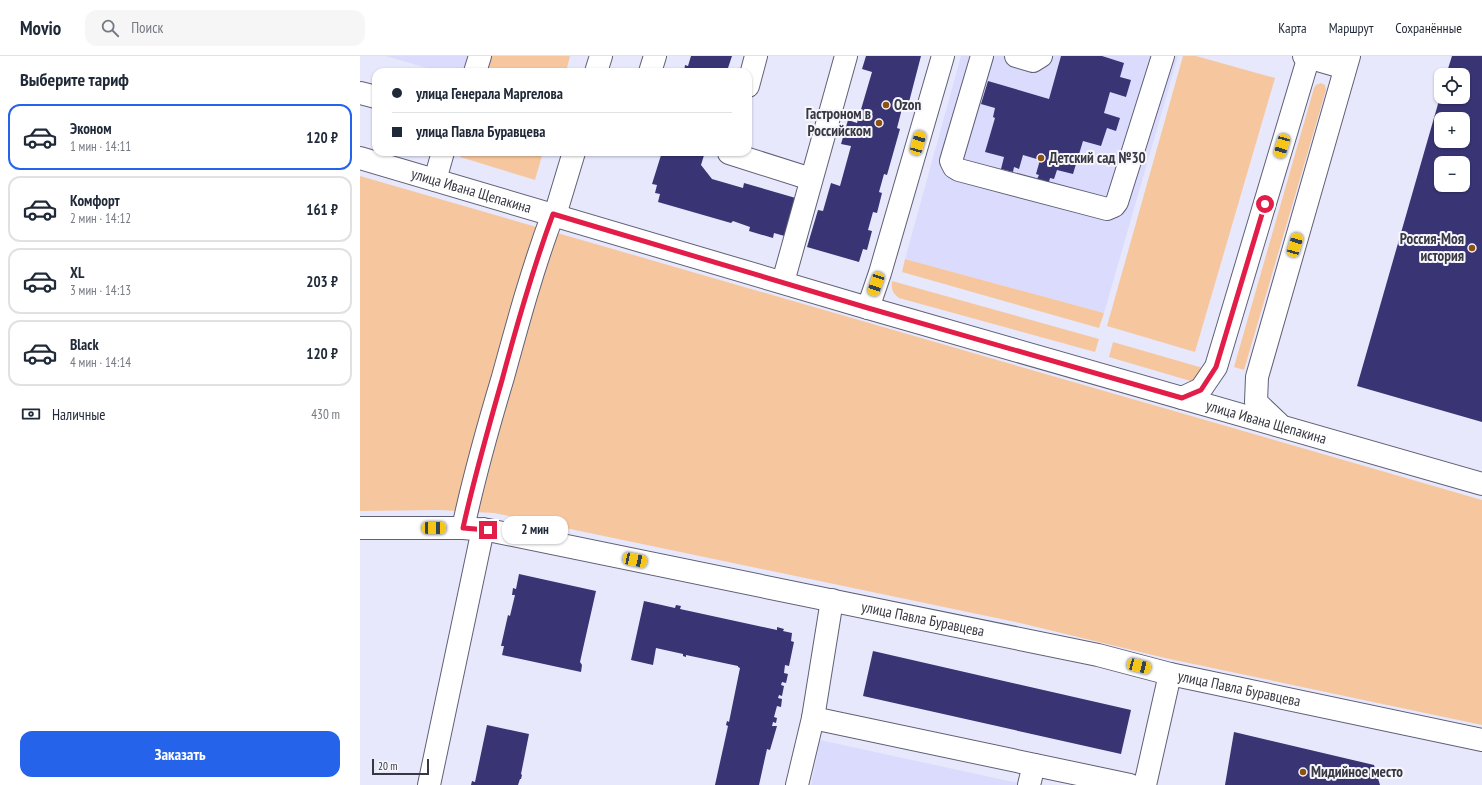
<!DOCTYPE html>
<html lang="ru">
<meta charset="utf-8">
<style>
:root{--surface:#fff;--page:#f6f6f7;--text:#1f2937;--muted:#747a83;--line:#e0e1e3;--accent:#2563eb}
body{margin:0;font-family:"PT Sans Narrow",sans-serif;background:var(--page);color:var(--text);height:100vh;display:flex;flex-direction:column;font-size:15px;white-space:nowrap}
*{box-sizing:border-box;margin:0}
p{font-size:13px;color:var(--muted)}
.icon{flex:none;width:22px;height:22px;fill:none;stroke:currentColor;stroke-width:2;stroke-linecap:round;stroke-linejoin:round}
.map{position:relative;flex:1;overflow:hidden}
.drawer{display:flex;flex-direction:column;background:var(--surface);width:360px}
.drawer>*{flex:none}
.top-card{position:absolute;left:12px;top:12px;width:380px;height:88px;border-radius:12px;box-shadow:0 1px 3px #0004;display:grid;align-content:center;height:88px;padding:0 20px;background:var(--surface)}
.buttons{position:absolute;left:1074px;top:12px;display:grid;gap:8px}
.buttons a{display:grid;place-items:center;width:36px;height:36px;border-radius:8px;background:var(--surface);box-shadow:0 1px 3px #0004;font-size:20px}
.scale{position:absolute;left:12px;bottom:10px;width:57px;box-sizing:border-box;padding-left:4px;border:2px solid #373842;border-top:0;font-size:11px;line-height:14px;white-space:nowrap;color:#373842;-webkit-text-stroke:3px #f6f6fc;paint-order:stroke}
.end{position:absolute;width:18px;height:18px;margin:-9px;border:5px solid #e11d48;background:#fff;box-shadow:0 0 0 2px #fff}
.from{border-radius:50%}
.bubble{position:absolute;height:28px;border-radius:12px;background:var(--surface);box-shadow:0 1px 3px #0004;font-size:13px;font-weight:600;line-height:28px;text-align:center}
.car{position:absolute;width:12px;height:24px;margin:-12px -6px;border-radius:5px;box-shadow:0 0 3px 1px #0007;background:linear-gradient(#f5c518 24%,#345 0 40%,#f5c518 0 76%,#345 0 86%,#f5c518 0)}
.top-card b{display:flex;align-items:center;gap:14px;height:38px;font-size:15px}
.top-card b+b{border-top:1px solid var(--line)}
.top-card i{width:10px;height:10px;background:var(--text)}
ul{padding:0;list-style:none}
li{display:flex;align-items:center;gap:12px;height:66px;margin:0 8px 6px;padding:0 12px;border:2px solid var(--line);border-radius:12px}
li div{flex:1}
li b{display:block;font-size:15px}
li em{font-style:normal;font-weight:600}
li.on{border-color:var(--accent)}
li>.icon{width:36px;height:36px;stroke-width:1.5}
h2{padding:0 20px;font-size:18px;line-height:48px}
.pay{display:flex;align-items:center;gap:10px;height:44px;padding:0 20px;font-size:15px}
.pay p{margin-inline-start:auto}
.action{display:flex;gap:8px;margin-top:auto;padding:8px 20px}
.action a{flex:1;height:46px;border-radius:12px;background:var(--accent);color:#fff;font-size:16px;font-weight:600;line-height:46px;text-align:center}
header{display:flex;align-items:center;gap:24px;box-sizing:border-box;height:56px;padding:0 20px;background:var(--surface);border-bottom:1px solid var(--line)}
header strong{font-size:19px}
nav{display:flex;gap:22px;margin-inline-start:auto;font-size:14px}
.search{width:280px;height:36px;background:var(--page);display:flex;align-items:center;gap:10px;box-sizing:border-box;padding:0 14px;border-radius:12px;color:var(--muted);font-size:15px}
main{display:flex;flex:1;min-height:0}
.map>svg:first-child{display:block}
.built{fill:#dbdcfd}
.green{fill:#f6c79f}
.building{fill:#393474;fill-rule:evenodd}
.lines{fill:none;stroke-linecap:round;stroke-linejoin:round}
.minor-casing{stroke:#5f6076;stroke-width:24}
.minor{stroke:#fff;stroke-width:22}
.route{stroke:#e11d48;stroke-width:5}
.poi-dot{fill:#8d5210;stroke:#f6f6fc;stroke-width:1.5}
.labels{text-anchor:middle;stroke-width:4;stroke-linejoin:round;paint-order:stroke}
.poi-label{font-size:15px;font-weight:bold;fill:#373842;stroke:#f6f6fc;text-anchor:start}
.street-label{font-size:15px;fill:#373842;stroke:#f6f6fc}
</style>
<header>
<strong>Movio</strong>
<div class="search"><svg class="icon" aria-label="search" viewBox="0 0 24 24"><circle cx="10" cy="10" r="6"/><path d="M15 15l6 6"/></svg>Поиск</div>
<nav><a>Карта</a><a>Маршрут</a><a>Сохранённые</a></nav>
</header>
<main>
<section class="drawer">
<h2>Выберите тариф</h2>
<ul>
<li class="on"><svg class="icon" aria-label="car" viewBox="0 0 24 24"><path d="M5 17H2v-5l4-1 3-4h7l3 4 3 1v5h-3M9 17h6M6 11h13"/><circle cx="7" cy="17" r="2"/><circle cx="17" cy="17" r="2"/></svg><div><b>Эконом</b><p>1 мин · 14:11</p></div><em>120 ₽</em></li>
<li><svg class="icon" aria-label="car" viewBox="0 0 24 24"><path d="M5 17H2v-5l4-1 3-4h7l3 4 3 1v5h-3M9 17h6M6 11h13"/><circle cx="7" cy="17" r="2"/><circle cx="17" cy="17" r="2"/></svg><div><b>Комфорт</b><p>2 мин · 14:12</p></div><em>161 ₽</em></li>
<li><svg class="icon" aria-label="car" viewBox="0 0 24 24"><path d="M5 17H2v-5l4-1 3-4h7l3 4 3 1v5h-3M9 17h6M6 11h13"/><circle cx="7" cy="17" r="2"/><circle cx="17" cy="17" r="2"/></svg><div><b>XL</b><p>3 мин · 14:13</p></div><em>203 ₽</em></li>
<li><svg class="icon" aria-label="car" viewBox="0 0 24 24"><path d="M5 17H2v-5l4-1 3-4h7l3 4 3 1v5h-3M9 17h6M6 11h13"/><circle cx="7" cy="17" r="2"/><circle cx="17" cy="17" r="2"/></svg><div><b>Black</b><p>4 мин · 14:14</p></div><em>120 ₽</em></li>
</ul>
<div class="pay"><svg class="icon" aria-label="cash" viewBox="0 0 24 24"><path d="M3 7h18v10H3z"/><circle cx="12" cy="12" r="2"/></svg>Наличные<p>430 m</p></div>
<div class="action"><a>Заказать</a></div>
</section>
<div class="map">
<svg width="1122" height="729" viewBox="0 0 1122 729">
<rect width="100%" height="100%" fill="#e7e8fc"/>
<path class="built" d="M 26,0 L 129,0 L 124,16 L 80,16 Z
M 601,0 L 818,0 L 744,257 L 545,203 Z
M 460,684 L 667,729 L 451,729 Z"/>
<path class="green" d="M 129,0 L 210,0 L 206,16 L 124,16 Z
M 823,0 L 836,0 L 915,22 L 835,296 L 747,270 Z
M 961,27 L 965,29 L 966,34 L 884,314 L 874,311 L 954,32 L 956,29 Z
M 102,96 L 183,96 L 175,124 L 100,101 Z
M 0,120 L 1122,444 L 1122,669 L 805,602 L 660,567 L 134,457 L 79,454 L 0,455 Z
M 545,203 L 744,257 L 739,272 L 542,216 Z
M 532,225 L 739,283 L 735,296 L 539,242 C 533,237 531,234 532,225 Z
M 753,286 L 843,312 L 834,326 L 749,301 Z"/>
<path class="building" d="M 331,0 L 372,0 L 368,12 L 373,13 L 372,16 L 324,16 L 325,9 L 328,10 Z
M 506,0 L 561,0 L 549,46 L 544,45 L 537,72 L 540,73 L 527,119 L 524,118 L 519,136 L 522,137 L 517,157 L 513,156 L 508,174 L 512,175 L 507,194 L 503,193 L 499,206 L 447,191 L 458,154 L 463,155 L 471,127 L 480,130 L 491,90 L 481,88 L 488,64 L 497,67 L 512,16 L 502,13 Z
M 701,0 L 742,0 L 764,7 L 760,21 L 771,24 L 766,41 L 750,36 L 744,57 L 760,62 L 756,75 L 747,72 L 741,90 L 723,85 L 713,118 L 697,114 L 694,123 L 690,122 L 689,126 L 677,123 L 679,119 L 676,118 L 680,104 L 663,99 L 659,113 L 654,111 L 653,116 L 641,113 L 644,101 L 625,96 L 635,62 L 633,61 L 635,52 L 621,48 L 628,25 L 689,43 Z
M 1092,0 L 1122,0 L 1122,366 L 997,330 L 1080,41 L 1103,41 L 1103,19 L 1086,19 ZM 1081,63 L 1103,63 L 1103,85 L 1081,85 ZM 1081,107 L 1103,107 L 1103,129 L 1081,129 Z
M 302,96 L 345,96 L 341,109 L 352,123 L 383,132 L 384,127 L 439,143 L 428,181 L 414,177 L 413,182 L 389,175 L 390,171 L 373,165 L 371,167 L 298,146 L 300,138 L 295,137 L 297,129 L 292,128 Z
M 159,518 L 236,535 L 220,606 L 222,609 L 221,616 L 142,599 L 144,590 L 141,590 L 148,559 L 150,560 L 155,539 L 152,539 L 153,532 L 156,533 Z
M 284,545 L 315,552 L 316,549 L 321,550 L 320,553 L 417,574 L 417,571 L 424,573 L 423,575 L 432,577 L 431,585 L 434,586 L 429,610 L 425,609 L 424,617 L 428,618 L 426,627 L 422,626 L 421,629 L 424,630 L 422,640 L 419,639 L 418,642 L 422,643 L 421,651 L 417,650 L 414,661 L 417,662 L 416,667 L 413,666 L 412,670 L 417,670 L 410,694 L 407,693 L 399,729 L 355,729 L 368,670 L 366,669 L 367,665 L 369,666 L 380,612 L 378,611 L 378,610 L 326,599 L 326,601 L 323,600 L 323,598 L 296,592 L 293,609 L 271,604 Z
M 513,595 L 771,654 L 761,698 L 503,640 Z
M 127,669 L 169,678 L 161,718 L 162,719 L 161,723 L 160,723 L 158,729 L 111,729 L 112,725 L 115,726 Z
M 874,676 L 1014,709 L 1020,729 L 865,729 Z"/>
<g class="lines">
<g class="minor-casing">
<g id="minor">
<path d="M 622,0 L 591,105 L 594,111 L 599,114 L 747,153 L 754,150 L 757,146 L 803,0"/>
<path d="M 656,0 L 673,5 L 681,0"/>
<path d="M 944,0 L 985,12"/>
<path d="M 115,16 L 120,0"/>
<path d="M 236,16 L 241,0"/>
<path d="M 290,16 L 295,0"/>
<path d="M 388,30 L 396,0"/>
<path d="M 0,37 L 16,41"/>
<path d="M 370,96 L 369,97 L 451,123"/>
<path id="s1" d="M 0,102 L 508,252 L 1122,428"/>
<path d="M 75,124 L 83,96"/>
<path d="M 195,159 L 214,96"/>
<path d="M 423,226 L 486,0"/>
<path d="M 508,252 L 520,217 L 583,0"/>
<path d="M 822,342 L 841,333 L 856,311 L 949,0"/>
<path d="M 918,367 L 896,346 L 897,321 L 989,0"/>
<path id="s2" d="M 0,472 L 103,472 L 128,474 L 738,599 L 810,618 L 1122,684"/>
<path d="M 103,472 C 114,421 128,371 143,321 C 158,266 173,211 193,158"/>
<path d="M 453,662 L 472,544"/>
<path d="M 69,729 L 123,473"/>
<path d="M 437,729 L 453,662 L 770,729"/>
<path d="M 669,729 L 674,709"/>
<path d="M 785,729 L 810,618"/>
</g>
</g>
<use href="#minor" class="minor"/>
</g>
<g class="lines">
<path class="route" d="M 128,474 L 103,472 C 114,422 128,373 142,324 C 157,268 173,212 193,158 L 508,252 L 822,342 L 841,334 L 856,311 L 905,148"/>
</g>
<g class="poi-dot">
<circle cx="526" cy="49" r="4"/>
<circle cx="519" cy="67" r="4"/>
<circle cx="681" cy="102" r="4"/>
<circle cx="1112" cy="192" r="4"/>
<circle cx="943" cy="716" r="4"/>
</g>
<g class="labels">
<g class="poi-label">
<text x="534" y="54">Ozon</text>
<text x="511" y="63" text-anchor="end">Гастроном в<tspan x="511" dy="17">Российском</tspan></text>
<text x="689" y="107">Детский сад №30</text>
<text x="1104" y="188" text-anchor="end">Россия-Моя<tspan x="1104" dy="17">история</tspan></text>
<text x="951" y="721">Мидийное место</text>
</g>
<g class="street-label">
<text dy="5" stroke="none"><textPath href="#s1" startOffset="116">улица Ивана Щепакина</textPath></text>
<text dy="5" stroke="none"><textPath href="#s1" startOffset="944">улица Ивана Щепакина</textPath></text>
<text dy="5" stroke="none"><textPath href="#s2" startOffset="572">улица Павла Буравцева</textPath></text>
<text dy="5" stroke="none"><textPath href="#s2" startOffset="896">улица Павла Буравцева</textPath></text>
</g>
</g>
</svg>
<div class="buttons">
<a><svg class="icon" aria-label="locate" viewBox="0 0 24 24"><circle cx="12" cy="12" r="6"/><path d="M12 2v4M12 18v4M2 12h4M18 12h4"/></svg></a>
<a>+</a>
<a>−</a>
</div>
<div class="scale">20 m</div>
<i class="end from" style="left:905px;top:148px"></i>
<i class="end" style="left:128px;top:474px"></i>
<div class="bubble" style="left:142px;top:460px;width:66px">2 мин</div>
<i class="car" style="left:558px;top:87px;rotate:16deg"></i>
<i class="car" style="left:922px;top:90px;rotate:196deg"></i>
<i class="car" style="left:935px;top:189px;rotate:16deg"></i>
<i class="car" style="left:516px;top:228px;rotate:199deg"></i>
<i class="car" style="left:74px;top:472px;rotate:90deg"></i>
<i class="car" style="left:275px;top:504px;rotate:102deg"></i>
<i class="car" style="left:779px;top:610px;rotate:105deg"></i>
<div class="top-card">
<b><i class="from"></i>улица Генерала Маргелова</b>
<b><i></i>улица Павла Буравцева</b>
</div>
</div>
</main>
